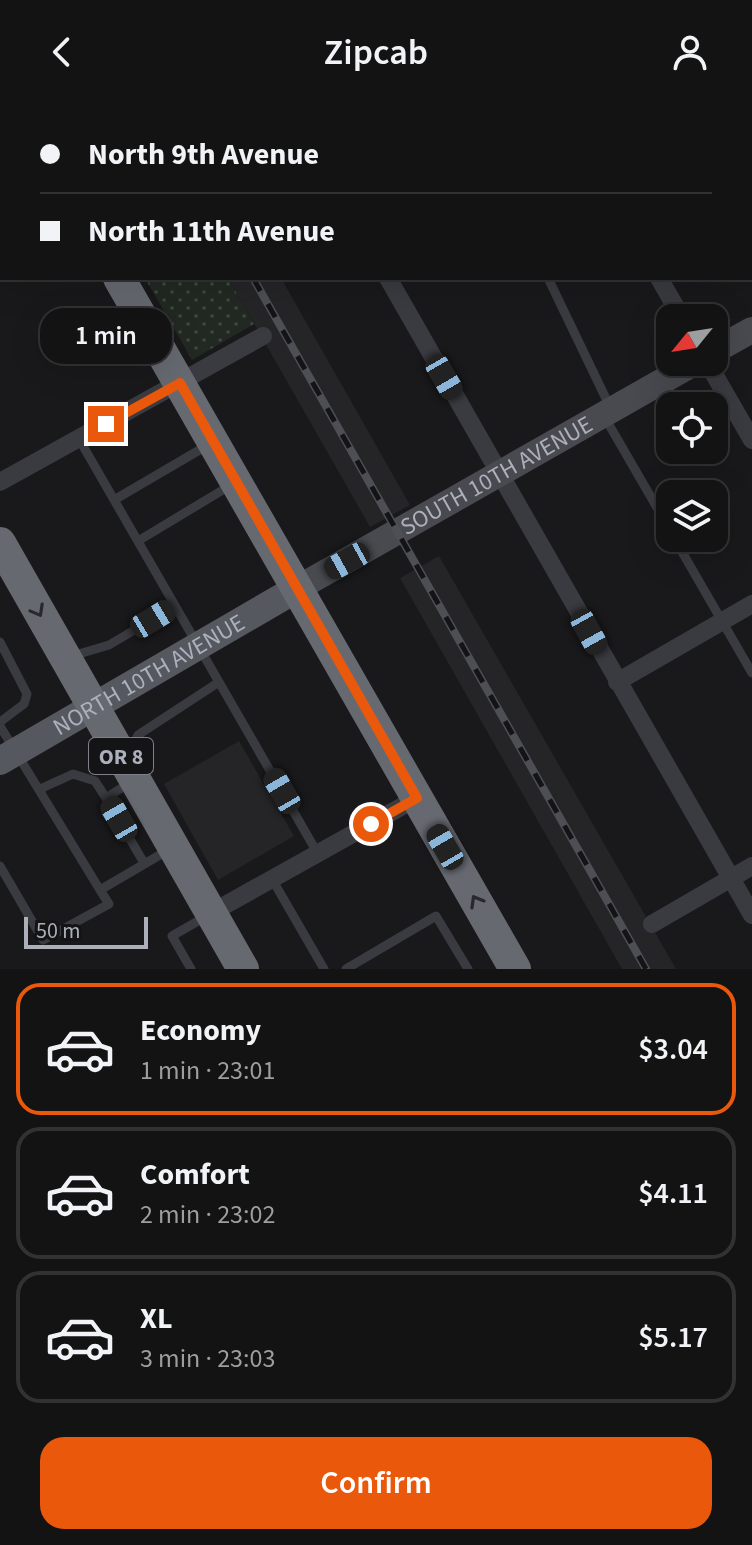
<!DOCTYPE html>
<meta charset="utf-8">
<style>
:root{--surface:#131314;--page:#202022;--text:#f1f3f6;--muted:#9d9ea0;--line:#323234;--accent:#ea580c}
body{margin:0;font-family:"Source Sans 3",sans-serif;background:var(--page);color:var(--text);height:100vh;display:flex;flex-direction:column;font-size:30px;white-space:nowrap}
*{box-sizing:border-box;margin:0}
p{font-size:26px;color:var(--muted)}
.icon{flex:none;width:44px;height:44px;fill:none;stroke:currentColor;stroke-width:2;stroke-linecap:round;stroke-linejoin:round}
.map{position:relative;height:865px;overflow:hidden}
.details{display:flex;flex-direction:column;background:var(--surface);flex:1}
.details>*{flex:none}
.top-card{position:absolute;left:0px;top:0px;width:752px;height:176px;box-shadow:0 8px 32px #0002,0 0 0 2px var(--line);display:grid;align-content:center;height:176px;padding:0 40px;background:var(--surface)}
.needle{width:52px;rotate:240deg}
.controls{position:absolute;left:656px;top:200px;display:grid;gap:16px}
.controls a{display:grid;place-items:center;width:72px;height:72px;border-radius:16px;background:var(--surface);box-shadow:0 8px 32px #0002,0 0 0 2px var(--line);font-size:40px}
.scale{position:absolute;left:24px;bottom:20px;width:124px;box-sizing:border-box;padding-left:8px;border:4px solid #acb0ba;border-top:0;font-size:22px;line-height:28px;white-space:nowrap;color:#acb0ba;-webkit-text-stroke:6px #141416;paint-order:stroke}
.end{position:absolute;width:36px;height:36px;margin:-18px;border:10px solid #ea580c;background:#fff;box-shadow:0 0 0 4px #fff}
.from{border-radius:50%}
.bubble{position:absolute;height:56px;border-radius:24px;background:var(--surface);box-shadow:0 8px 32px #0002,0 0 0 2px var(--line);font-size:26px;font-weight:600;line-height:56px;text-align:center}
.car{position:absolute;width:24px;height:48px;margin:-24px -12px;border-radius:10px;box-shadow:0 0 6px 2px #0007;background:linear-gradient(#222 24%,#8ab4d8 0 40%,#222 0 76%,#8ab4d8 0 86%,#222 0)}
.top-card b{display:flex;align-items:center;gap:28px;height:76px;font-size:30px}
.top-card b+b{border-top:2px solid var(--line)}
.top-card i{width:20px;height:20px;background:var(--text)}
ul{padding:14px 0 0;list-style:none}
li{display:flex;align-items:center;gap:24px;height:132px;margin:0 16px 12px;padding:0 24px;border:4px solid var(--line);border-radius:24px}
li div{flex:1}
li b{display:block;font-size:30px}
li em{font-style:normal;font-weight:600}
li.on{border-color:var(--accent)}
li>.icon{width:72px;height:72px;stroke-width:1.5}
.button{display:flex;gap:16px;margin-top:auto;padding:16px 40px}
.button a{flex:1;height:92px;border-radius:24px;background:var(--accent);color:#fff;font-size:32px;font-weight:600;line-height:92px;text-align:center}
header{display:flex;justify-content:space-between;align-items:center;height:104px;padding:0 40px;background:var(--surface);font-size:36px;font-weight:600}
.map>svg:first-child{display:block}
.built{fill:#252528}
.grass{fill:url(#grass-dots)}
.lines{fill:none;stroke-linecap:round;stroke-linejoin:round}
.lane{stroke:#3a3b40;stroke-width:9}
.street{stroke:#3a3b40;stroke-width:18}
.secondary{stroke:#484a50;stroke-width:26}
.primary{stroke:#56585f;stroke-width:28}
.highway{stroke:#666970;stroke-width:32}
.rail-casing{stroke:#4d4f55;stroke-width:8}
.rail{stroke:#141416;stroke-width:5;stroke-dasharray:15;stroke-linecap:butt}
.oneway{stroke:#28292c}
.route{stroke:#ea580c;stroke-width:10}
.labels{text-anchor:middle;stroke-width:8;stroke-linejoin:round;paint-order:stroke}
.shield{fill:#141416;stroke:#7e8189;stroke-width:2}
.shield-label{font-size:22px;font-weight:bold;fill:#acb0ba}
.street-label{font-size:24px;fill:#acb0ba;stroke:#141416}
</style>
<header><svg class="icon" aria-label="back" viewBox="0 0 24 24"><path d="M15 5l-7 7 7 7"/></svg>Zipcab<svg class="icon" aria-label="person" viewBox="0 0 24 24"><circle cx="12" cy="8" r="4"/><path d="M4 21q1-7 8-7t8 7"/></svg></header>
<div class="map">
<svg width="752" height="865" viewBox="0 0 752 865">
<defs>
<pattern id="grass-dots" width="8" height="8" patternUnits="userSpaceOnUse" patternTransform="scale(2)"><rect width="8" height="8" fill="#212922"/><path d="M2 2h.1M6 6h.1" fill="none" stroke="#3f4640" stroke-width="1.8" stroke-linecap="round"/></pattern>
</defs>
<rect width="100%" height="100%" fill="#19191b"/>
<path class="built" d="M 228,174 L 281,174 L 410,401 L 370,423 Z
M 439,452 L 676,865 L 622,865 L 400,474 Z
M 239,637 L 294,732 L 218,776 L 164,680 Z"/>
<path class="grass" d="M 145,174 L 228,174 L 254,220 L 192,256 Z"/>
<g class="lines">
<path class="lane" d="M 429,0 L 430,2
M 548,174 L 610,303
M 604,312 L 670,426
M 79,335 L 318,750
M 114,396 L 208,341
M 674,434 L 752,569
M 138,437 L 231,381
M 0,538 L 27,590 L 24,600 L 0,618
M 72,552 L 109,541 L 175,502
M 0,622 L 100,786 L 170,745
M 130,649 L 138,631 L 219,578
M 40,685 L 73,670 L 95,677 L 106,694 L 131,678
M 106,694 L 144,759
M 0,762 L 43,836 L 109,800 L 100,786
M 272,775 L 324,865
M 191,865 L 172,832 L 205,813
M 346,865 L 436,812 L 468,865"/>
<path class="street" d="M 291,0 L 292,2
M 559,0 L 560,2
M 663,2 L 666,0
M 0,101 L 2,100
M 388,174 L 752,811
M 659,174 L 682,214
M 707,258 L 752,336
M 0,378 L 263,232
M 617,578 L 752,500
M 211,809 L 417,694
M 652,820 L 752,762"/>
<g class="secondary">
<path d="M 714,247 L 752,226"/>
<path id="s1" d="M 298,484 L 696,258"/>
</g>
<path class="primary" id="s2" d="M 0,657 L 298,484"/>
<path class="highway" d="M 19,0 L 21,2
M 119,174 L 515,865
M 0,439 L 243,865"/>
<g class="rail-casing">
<path id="rail" d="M 152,0 L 153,2
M 253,174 L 646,865"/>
</g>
<use href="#rail" class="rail"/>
</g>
<defs><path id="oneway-chevron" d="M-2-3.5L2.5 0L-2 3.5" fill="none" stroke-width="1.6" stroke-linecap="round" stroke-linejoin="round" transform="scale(2)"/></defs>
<g class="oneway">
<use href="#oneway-chevron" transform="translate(38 507) rotate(61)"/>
<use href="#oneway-chevron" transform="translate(476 797) rotate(-120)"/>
</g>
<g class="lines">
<path class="route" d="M 106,320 L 180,279 L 417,694 L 371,720"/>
</g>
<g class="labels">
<rect class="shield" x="89" y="634" width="64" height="36" rx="6"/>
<g class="shield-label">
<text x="121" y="660">OR 8</text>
</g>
<g class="street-label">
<text dy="8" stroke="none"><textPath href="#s1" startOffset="228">SOUTH 10TH AVENUE</textPath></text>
<text dy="8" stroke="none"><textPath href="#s2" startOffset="172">NORTH 10TH AVENUE</textPath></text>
</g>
</g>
</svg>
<div class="controls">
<a><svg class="needle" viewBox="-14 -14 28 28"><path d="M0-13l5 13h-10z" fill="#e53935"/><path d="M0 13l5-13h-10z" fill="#9d9ea0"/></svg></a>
<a><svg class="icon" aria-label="locate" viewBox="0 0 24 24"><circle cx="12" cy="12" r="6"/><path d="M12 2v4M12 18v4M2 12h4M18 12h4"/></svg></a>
<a><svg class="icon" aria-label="layers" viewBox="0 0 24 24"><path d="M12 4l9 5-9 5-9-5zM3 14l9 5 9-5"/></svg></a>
</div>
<div class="scale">50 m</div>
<i class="end from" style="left:371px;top:720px"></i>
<i class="end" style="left:106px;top:320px"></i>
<div class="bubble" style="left:40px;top:204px;width:132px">1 min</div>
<i class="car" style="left:444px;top:273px;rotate:150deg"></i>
<i class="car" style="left:347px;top:457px;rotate:241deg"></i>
<i class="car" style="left:153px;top:515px;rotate:59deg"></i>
<i class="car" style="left:589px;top:528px;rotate:151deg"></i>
<i class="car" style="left:282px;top:687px;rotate:330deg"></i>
<i class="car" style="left:119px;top:715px;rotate:330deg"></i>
<i class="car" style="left:445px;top:743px;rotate:330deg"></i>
<div class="top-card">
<b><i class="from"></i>North 9th Avenue</b>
<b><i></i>North 11th Avenue</b>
</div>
</div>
<section class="details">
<ul>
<li class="on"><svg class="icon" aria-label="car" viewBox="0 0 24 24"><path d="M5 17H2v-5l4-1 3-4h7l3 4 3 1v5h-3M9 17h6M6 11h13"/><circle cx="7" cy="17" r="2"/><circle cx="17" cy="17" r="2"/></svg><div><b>Economy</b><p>1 min · 23:01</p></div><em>$3.04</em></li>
<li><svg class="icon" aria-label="car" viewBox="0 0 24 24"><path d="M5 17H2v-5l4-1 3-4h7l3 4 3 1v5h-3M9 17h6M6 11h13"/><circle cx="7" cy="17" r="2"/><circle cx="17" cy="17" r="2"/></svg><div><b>Comfort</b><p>2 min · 23:02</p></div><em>$4.11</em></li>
<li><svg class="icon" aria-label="car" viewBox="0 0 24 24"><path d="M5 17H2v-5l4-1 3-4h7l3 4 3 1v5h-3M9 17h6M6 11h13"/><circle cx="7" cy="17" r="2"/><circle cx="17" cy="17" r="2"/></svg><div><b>XL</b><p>3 min · 23:03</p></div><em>$5.17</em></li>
</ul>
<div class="button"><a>Confirm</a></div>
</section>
